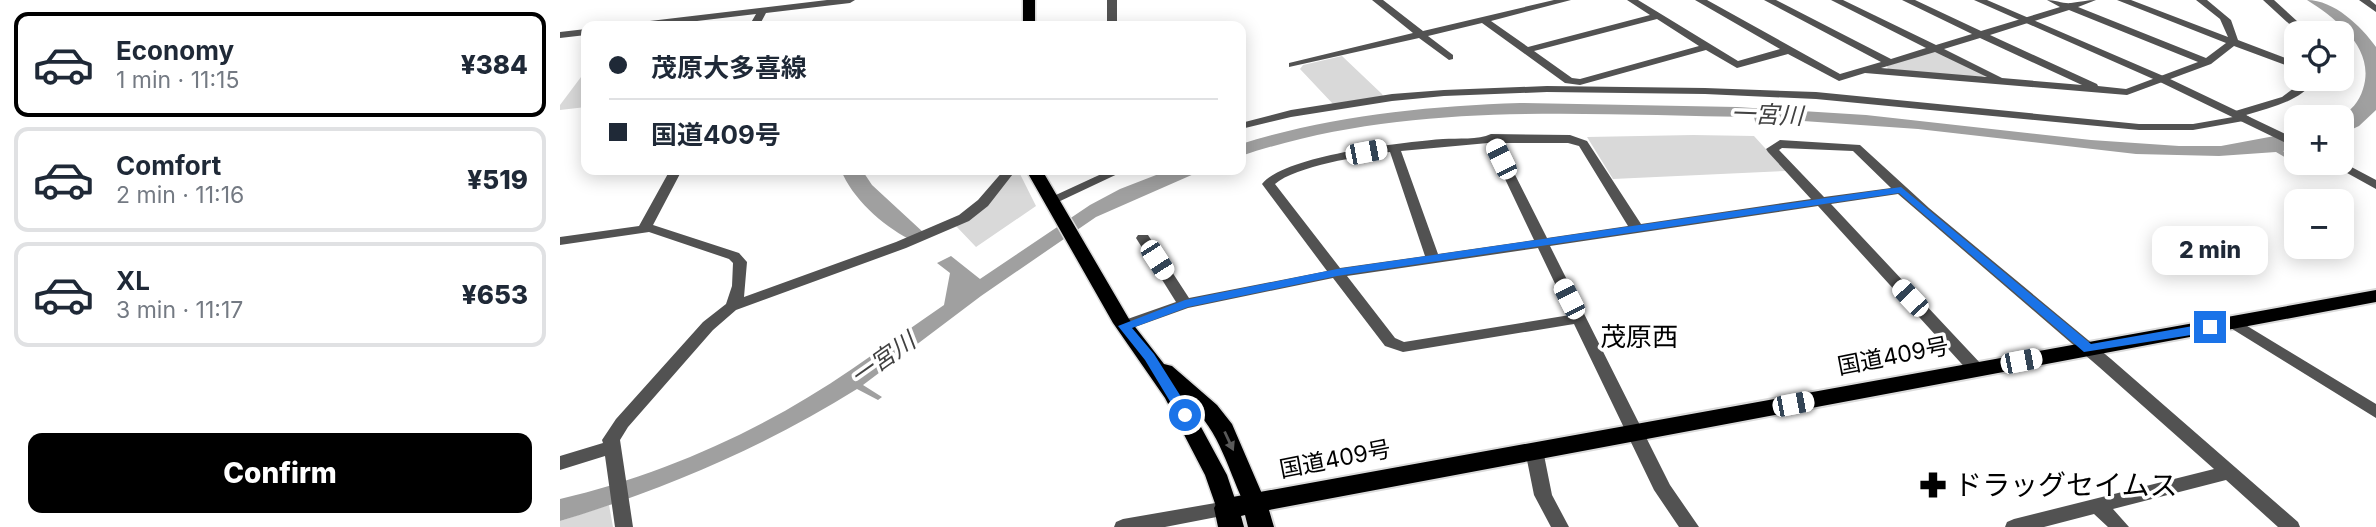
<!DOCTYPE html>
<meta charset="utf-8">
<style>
:root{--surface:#fff;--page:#f6f6f7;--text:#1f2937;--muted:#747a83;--line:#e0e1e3;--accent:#000}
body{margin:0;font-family:Inter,"Noto Sans JP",sans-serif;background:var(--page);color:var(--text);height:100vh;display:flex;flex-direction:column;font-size:26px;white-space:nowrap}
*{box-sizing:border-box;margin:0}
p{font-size:23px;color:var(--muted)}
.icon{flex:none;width:38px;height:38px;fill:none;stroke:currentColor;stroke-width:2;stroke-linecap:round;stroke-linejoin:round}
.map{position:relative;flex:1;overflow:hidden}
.details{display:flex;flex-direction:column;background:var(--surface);width:560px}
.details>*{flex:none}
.guide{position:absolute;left:21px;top:21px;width:665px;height:154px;border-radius:14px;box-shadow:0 4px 18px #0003;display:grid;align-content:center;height:154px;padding:0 28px;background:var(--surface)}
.tools{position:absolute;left:1724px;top:21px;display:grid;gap:14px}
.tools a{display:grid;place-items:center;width:70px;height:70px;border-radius:14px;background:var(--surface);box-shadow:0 4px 18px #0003;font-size:35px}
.end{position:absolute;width:32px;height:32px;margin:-16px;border:9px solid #1a73e8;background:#fff;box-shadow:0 0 0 4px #fff}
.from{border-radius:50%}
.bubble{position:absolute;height:49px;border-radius:14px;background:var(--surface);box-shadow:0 4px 18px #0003;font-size:23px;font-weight:800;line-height:49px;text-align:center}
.car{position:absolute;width:21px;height:42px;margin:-21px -10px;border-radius:9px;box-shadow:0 0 5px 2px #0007;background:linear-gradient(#fff 24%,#345 0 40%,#fff 0 76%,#345 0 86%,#fff 0)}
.guide b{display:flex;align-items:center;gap:24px;height:66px;font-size:26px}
.guide b+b{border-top:2px solid var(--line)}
.guide i{width:18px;height:18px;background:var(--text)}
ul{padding:12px 0 0;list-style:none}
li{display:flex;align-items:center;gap:21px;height:105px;margin:0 14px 10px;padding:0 14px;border:4px solid var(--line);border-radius:14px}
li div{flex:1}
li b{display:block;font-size:26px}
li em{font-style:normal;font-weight:800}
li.on{border-color:var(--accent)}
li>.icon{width:63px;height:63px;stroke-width:1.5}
.primary-button{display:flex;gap:14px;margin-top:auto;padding:14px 28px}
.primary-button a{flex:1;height:80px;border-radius:14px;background:var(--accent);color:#fff;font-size:28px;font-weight:800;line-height:80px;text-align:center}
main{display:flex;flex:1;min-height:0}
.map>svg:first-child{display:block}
.green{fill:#d9d9d9}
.water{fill:#a0a0a0}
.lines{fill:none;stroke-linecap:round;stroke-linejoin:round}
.primary-casing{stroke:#dbdbdb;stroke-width:3}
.trunk-casing{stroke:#dbdbdb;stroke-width:4}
.minor{fill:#525252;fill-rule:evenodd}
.tertiary{fill:#525252;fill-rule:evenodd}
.primary{fill:#000;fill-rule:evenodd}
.trunk{fill:#000;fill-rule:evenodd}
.oneway{fill:#595959}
.route{fill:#1a73e8}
.labels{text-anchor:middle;stroke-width:7;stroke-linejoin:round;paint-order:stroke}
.street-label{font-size:23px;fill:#000;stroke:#fff}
.water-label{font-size:24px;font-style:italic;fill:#414141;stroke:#fff}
.quarter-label{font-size:26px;fill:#000;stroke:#fff}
.near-poi-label{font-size:28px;fill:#000;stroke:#fff;text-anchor:start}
</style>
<main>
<section class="details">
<ul>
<li class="on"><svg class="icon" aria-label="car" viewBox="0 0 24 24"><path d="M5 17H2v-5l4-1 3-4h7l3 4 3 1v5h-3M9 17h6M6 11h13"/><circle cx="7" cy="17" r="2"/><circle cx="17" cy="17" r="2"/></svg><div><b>Economy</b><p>1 min · 11:15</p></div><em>¥384</em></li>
<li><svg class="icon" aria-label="car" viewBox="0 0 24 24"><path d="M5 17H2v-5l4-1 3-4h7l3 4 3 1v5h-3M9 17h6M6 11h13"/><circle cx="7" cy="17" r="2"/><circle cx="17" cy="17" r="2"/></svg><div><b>Comfort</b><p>2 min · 11:16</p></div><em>¥519</em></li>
<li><svg class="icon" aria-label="car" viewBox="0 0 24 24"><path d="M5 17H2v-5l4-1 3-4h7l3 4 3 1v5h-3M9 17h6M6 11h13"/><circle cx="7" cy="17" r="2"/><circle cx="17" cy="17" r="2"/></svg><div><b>XL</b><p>3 min · 11:17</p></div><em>¥653</em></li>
</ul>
<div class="primary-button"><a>Confirm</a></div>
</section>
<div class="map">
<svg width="1816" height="527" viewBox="0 0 1816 527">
<rect width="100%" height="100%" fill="#fff"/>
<path class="green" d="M 1373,51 L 1380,53 L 1427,75 L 1421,77 L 1328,70 L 1327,66 Z
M 782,56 L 822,94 L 823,96 L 773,104 L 740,69 L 743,65 Z
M 26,76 L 26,107 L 0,110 L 0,105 L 21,77 Z
M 1133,135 L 1194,136 L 1226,171 L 1053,179 L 1027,137 Z
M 458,170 L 476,206 L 416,247 L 395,225 L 449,173 Z
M 49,505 L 53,527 L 0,527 L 0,521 Z"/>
<path class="water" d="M 1747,0 C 1774,0 1801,26 1816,47 L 1816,110 L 1799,126 L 1782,134 L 1782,117 L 1779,117 C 1791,111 1799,102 1803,89 C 1816,49 1777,19 1747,0 Z
M 960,103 L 1177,107 L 1306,115 L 1531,140 L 1619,146 L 1661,146 L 1736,132 L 1736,148 L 1723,151 L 1736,161 L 1733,162 L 1716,152 L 1659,156 L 1576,154 L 1358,129 L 1202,118 L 1203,125 L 1196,125 L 1194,117 C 1021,115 847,100 681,156 L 681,144 C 771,116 865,106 960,103 Z
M 281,170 L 302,170 L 312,185 L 364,233 L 349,239 C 322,225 292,198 281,170 Z
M 609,170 L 643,170 L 536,217 L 421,296 L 303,385 L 322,397 L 318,400 L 297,389 C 206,446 103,490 0,521 L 0,499 C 103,475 205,429 292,369 C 323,348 353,326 384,305 L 390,273 L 377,263 L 391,256 L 420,279 L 530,205 L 560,189 Z"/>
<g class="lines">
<g class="primary-casing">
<path id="primary" d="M 463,0 L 475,0 L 475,26 L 463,26 Z
M 466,170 L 482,170 L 569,319 L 604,364 L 612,366 L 657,405 L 672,424 L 706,503 L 703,509 L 695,512 L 687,509 C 668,472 661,431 628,403 L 667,475 L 678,508 L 675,515 L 667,517 L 659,515 L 645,475 L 605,398 L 553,323 Z"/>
</g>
<g class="trunk-casing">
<path id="trunk" d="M 1816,290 L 1816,302 L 709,510 L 714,527 L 688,527 L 685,515 L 681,516 L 684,527 L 658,527 L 654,508 L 658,501 L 667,498 Z"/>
</g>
<path class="minor" d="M 267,0 L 295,0 L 290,3 L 206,13 L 199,26 L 189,26 L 196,14 L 95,26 L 68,26 L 73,23 Z
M 547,0 L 557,0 L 557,26 L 547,26 Z
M 812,0 L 823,0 L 863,31 L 994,0 L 1011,0 L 931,21 L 968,47 L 1090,15 L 1067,0 L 1078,0 L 1178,61 L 1220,49 L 1135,0 L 1147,0 L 1280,74 L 1321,62 L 1204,0 L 1216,0 L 1331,59 L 1366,48 L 1271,0 L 1283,0 L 1376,45 L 1412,34 L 1342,0 L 1355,0 L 1421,31 L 1500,7 L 1487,0 C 1495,0 1504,4 1511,3 C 1520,2 1527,0 1536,0 L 1518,7 L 1646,58 L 1666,43 L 1557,0 L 1571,0 L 1668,37 L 1660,19 L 1636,0 L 1647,0 L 1671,20 L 1678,40 L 1736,62 L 1736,69 L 1674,46 L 1651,64 L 1567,95 L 1305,73 L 1279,81 L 1228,54 L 1177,68 L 1146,50 L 1020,85 L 1005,83 L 922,23 L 868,36 L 893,55 L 893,59 L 889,60 L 859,38 L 729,67 L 729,63 L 853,33 ZM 1509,10 L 1638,62 L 1566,89 L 1538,86 L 1537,84 L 1430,35 ZM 1097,19 L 1139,46 L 1020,79 L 1012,78 L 974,51 ZM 1420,38 L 1522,85 L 1442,78 L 1384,49 ZM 1375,52 L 1427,77 L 1321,68 Z
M 1703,0 L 1714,0 L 1750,33 L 1739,33 Z
M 1799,0 L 1810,0 L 1816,5 L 1816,12 Z
M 26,29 L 26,35 L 0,38 L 0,32 Z
M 1746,79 L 1757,79 C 1738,102 1713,107 1686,115 L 1691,118 L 1689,120 L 1633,130 L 1579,130 L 1256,99 L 1145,94 L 987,92 L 884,96 L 832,101 L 731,117 L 681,129 L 681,123 L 731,110 L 832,94 L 884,90 L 987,86 L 1145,88 L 1256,92 L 1579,124 L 1633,124 L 1673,117 L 1670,114 L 1672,112 L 1722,97 Z
M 931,134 L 1010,135 L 1027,141 L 1081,224 L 1251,199 L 1208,152 L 1206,149 L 1220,140 L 1300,145 L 1369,208 L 1551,359 L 1738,522 L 1740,527 L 1718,527 L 1666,480 L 1553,509 L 1569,527 L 1548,527 L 1534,514 L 1484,527 L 1445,527 L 1447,522 L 1454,519 L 1654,469 L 1539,367 L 1338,194 L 1271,204 L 1422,365 L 1424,369 L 1422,373 L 1410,373 L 1258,206 L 990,246 L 1110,485 L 1139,527 L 1119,527 L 1094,490 L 1014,324 L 843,352 L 825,346 L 773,278 L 628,308 L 564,331 L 556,326 L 559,322 L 616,302 L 576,238 L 578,235 L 588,235 L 629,298 L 767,271 L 702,184 C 725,155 845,142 883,139 C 898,138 918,140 931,134 ZM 928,143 L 974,240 L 878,254 L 841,151 ZM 939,143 L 1008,143 L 1019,146 L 1068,226 L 987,238 ZM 1222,148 L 1293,151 L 1331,188 L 1264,197 L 1219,150 ZM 830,152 L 865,256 L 780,268 L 715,184 C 736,166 801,156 830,152 ZM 978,248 L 1010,315 L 844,342 L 835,338 L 787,276 Z
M 110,170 L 122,170 L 93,225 L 179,253 L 187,262 L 184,297 L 336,242 L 399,215 L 418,200 L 444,170 L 456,170 L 428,206 L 409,221 L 346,248 L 176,310 L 153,330 L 68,427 L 60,440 L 73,527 L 55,527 L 45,456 L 0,470 L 0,456 L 43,443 L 42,440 L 56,419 L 143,322 L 166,304 L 172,286 L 173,263 L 169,259 L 89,232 L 0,245 L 0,237 L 79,226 Z
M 550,170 L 566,170 L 496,203 L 486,203 L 485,200 Z
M 1674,318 L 1816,404 L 1816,418 L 1669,327 L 1666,323 L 1669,319 Z
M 974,443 L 980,445 L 983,450 L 992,495 L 1009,527 L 991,527 L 974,495 L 965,450 L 968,445 Z"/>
<path class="tertiary" d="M 1414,0 L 1427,0 L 1608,78 L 1736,139 L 1736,148 L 1600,82 Z
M 1782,162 L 1816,180 L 1816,189 L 1769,163 Z
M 667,501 L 673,503 L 676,508 L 673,513 L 667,515 L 605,527 L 554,527 L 556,522 L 563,519 Z"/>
<use href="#primary" class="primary"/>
<use href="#trunk" class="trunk"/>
</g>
<defs><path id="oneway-solid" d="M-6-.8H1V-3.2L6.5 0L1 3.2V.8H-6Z" transform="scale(1.75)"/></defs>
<use class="oneway" href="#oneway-solid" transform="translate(669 441) rotate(65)"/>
<path class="route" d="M 1341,187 L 1531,344 L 1650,323 L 1656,327 L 1650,332 L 1524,352 L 1339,193 L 777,276 L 628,307 L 572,328 L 594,354 L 630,411 L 632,415 L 625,420 L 620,418 L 585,360 L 558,326 L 625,300 L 777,269 Z"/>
<defs>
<g id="pharmacy-bare" transform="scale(2.1)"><path d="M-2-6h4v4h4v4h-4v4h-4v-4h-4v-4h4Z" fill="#000" stroke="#fff" stroke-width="2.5" paint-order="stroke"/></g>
</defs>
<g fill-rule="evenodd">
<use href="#pharmacy-bare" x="1373" y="485"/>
</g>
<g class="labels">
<g class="street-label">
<text transform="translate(1333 356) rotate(-11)" y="8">国道409号</text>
<text transform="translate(775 459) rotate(-11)" y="8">国道409号</text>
</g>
<g class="water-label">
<text transform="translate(1207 115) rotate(2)" y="8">一宮川</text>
<text transform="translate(323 359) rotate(-35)" y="8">一宮川</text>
</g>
<g class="quarter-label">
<text x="1079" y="346">茂原西</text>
</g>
<g class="near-poi-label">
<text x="1394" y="495">ドラッグセイムス</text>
</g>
</g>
</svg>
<div class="tools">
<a><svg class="icon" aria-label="locate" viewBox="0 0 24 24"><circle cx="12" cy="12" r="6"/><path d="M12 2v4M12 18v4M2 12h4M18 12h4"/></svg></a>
<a>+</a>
<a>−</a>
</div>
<i class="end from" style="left:625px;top:415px"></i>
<i class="end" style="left:1650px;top:327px"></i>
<div class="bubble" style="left:1592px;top:226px;width:116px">2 min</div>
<i class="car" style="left:806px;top:152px;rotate:79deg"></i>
<i class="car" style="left:941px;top:159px;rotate:334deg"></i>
<i class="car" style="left:597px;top:260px;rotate:147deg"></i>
<i class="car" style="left:1350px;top:298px;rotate:317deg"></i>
<i class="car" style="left:1009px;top:299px;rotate:333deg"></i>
<i class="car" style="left:1461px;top:361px;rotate:79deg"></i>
<i class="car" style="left:1233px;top:404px;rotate:79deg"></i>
<div class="guide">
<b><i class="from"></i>茂原大多喜線</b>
<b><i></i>国道409号</b>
</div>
</div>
</main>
